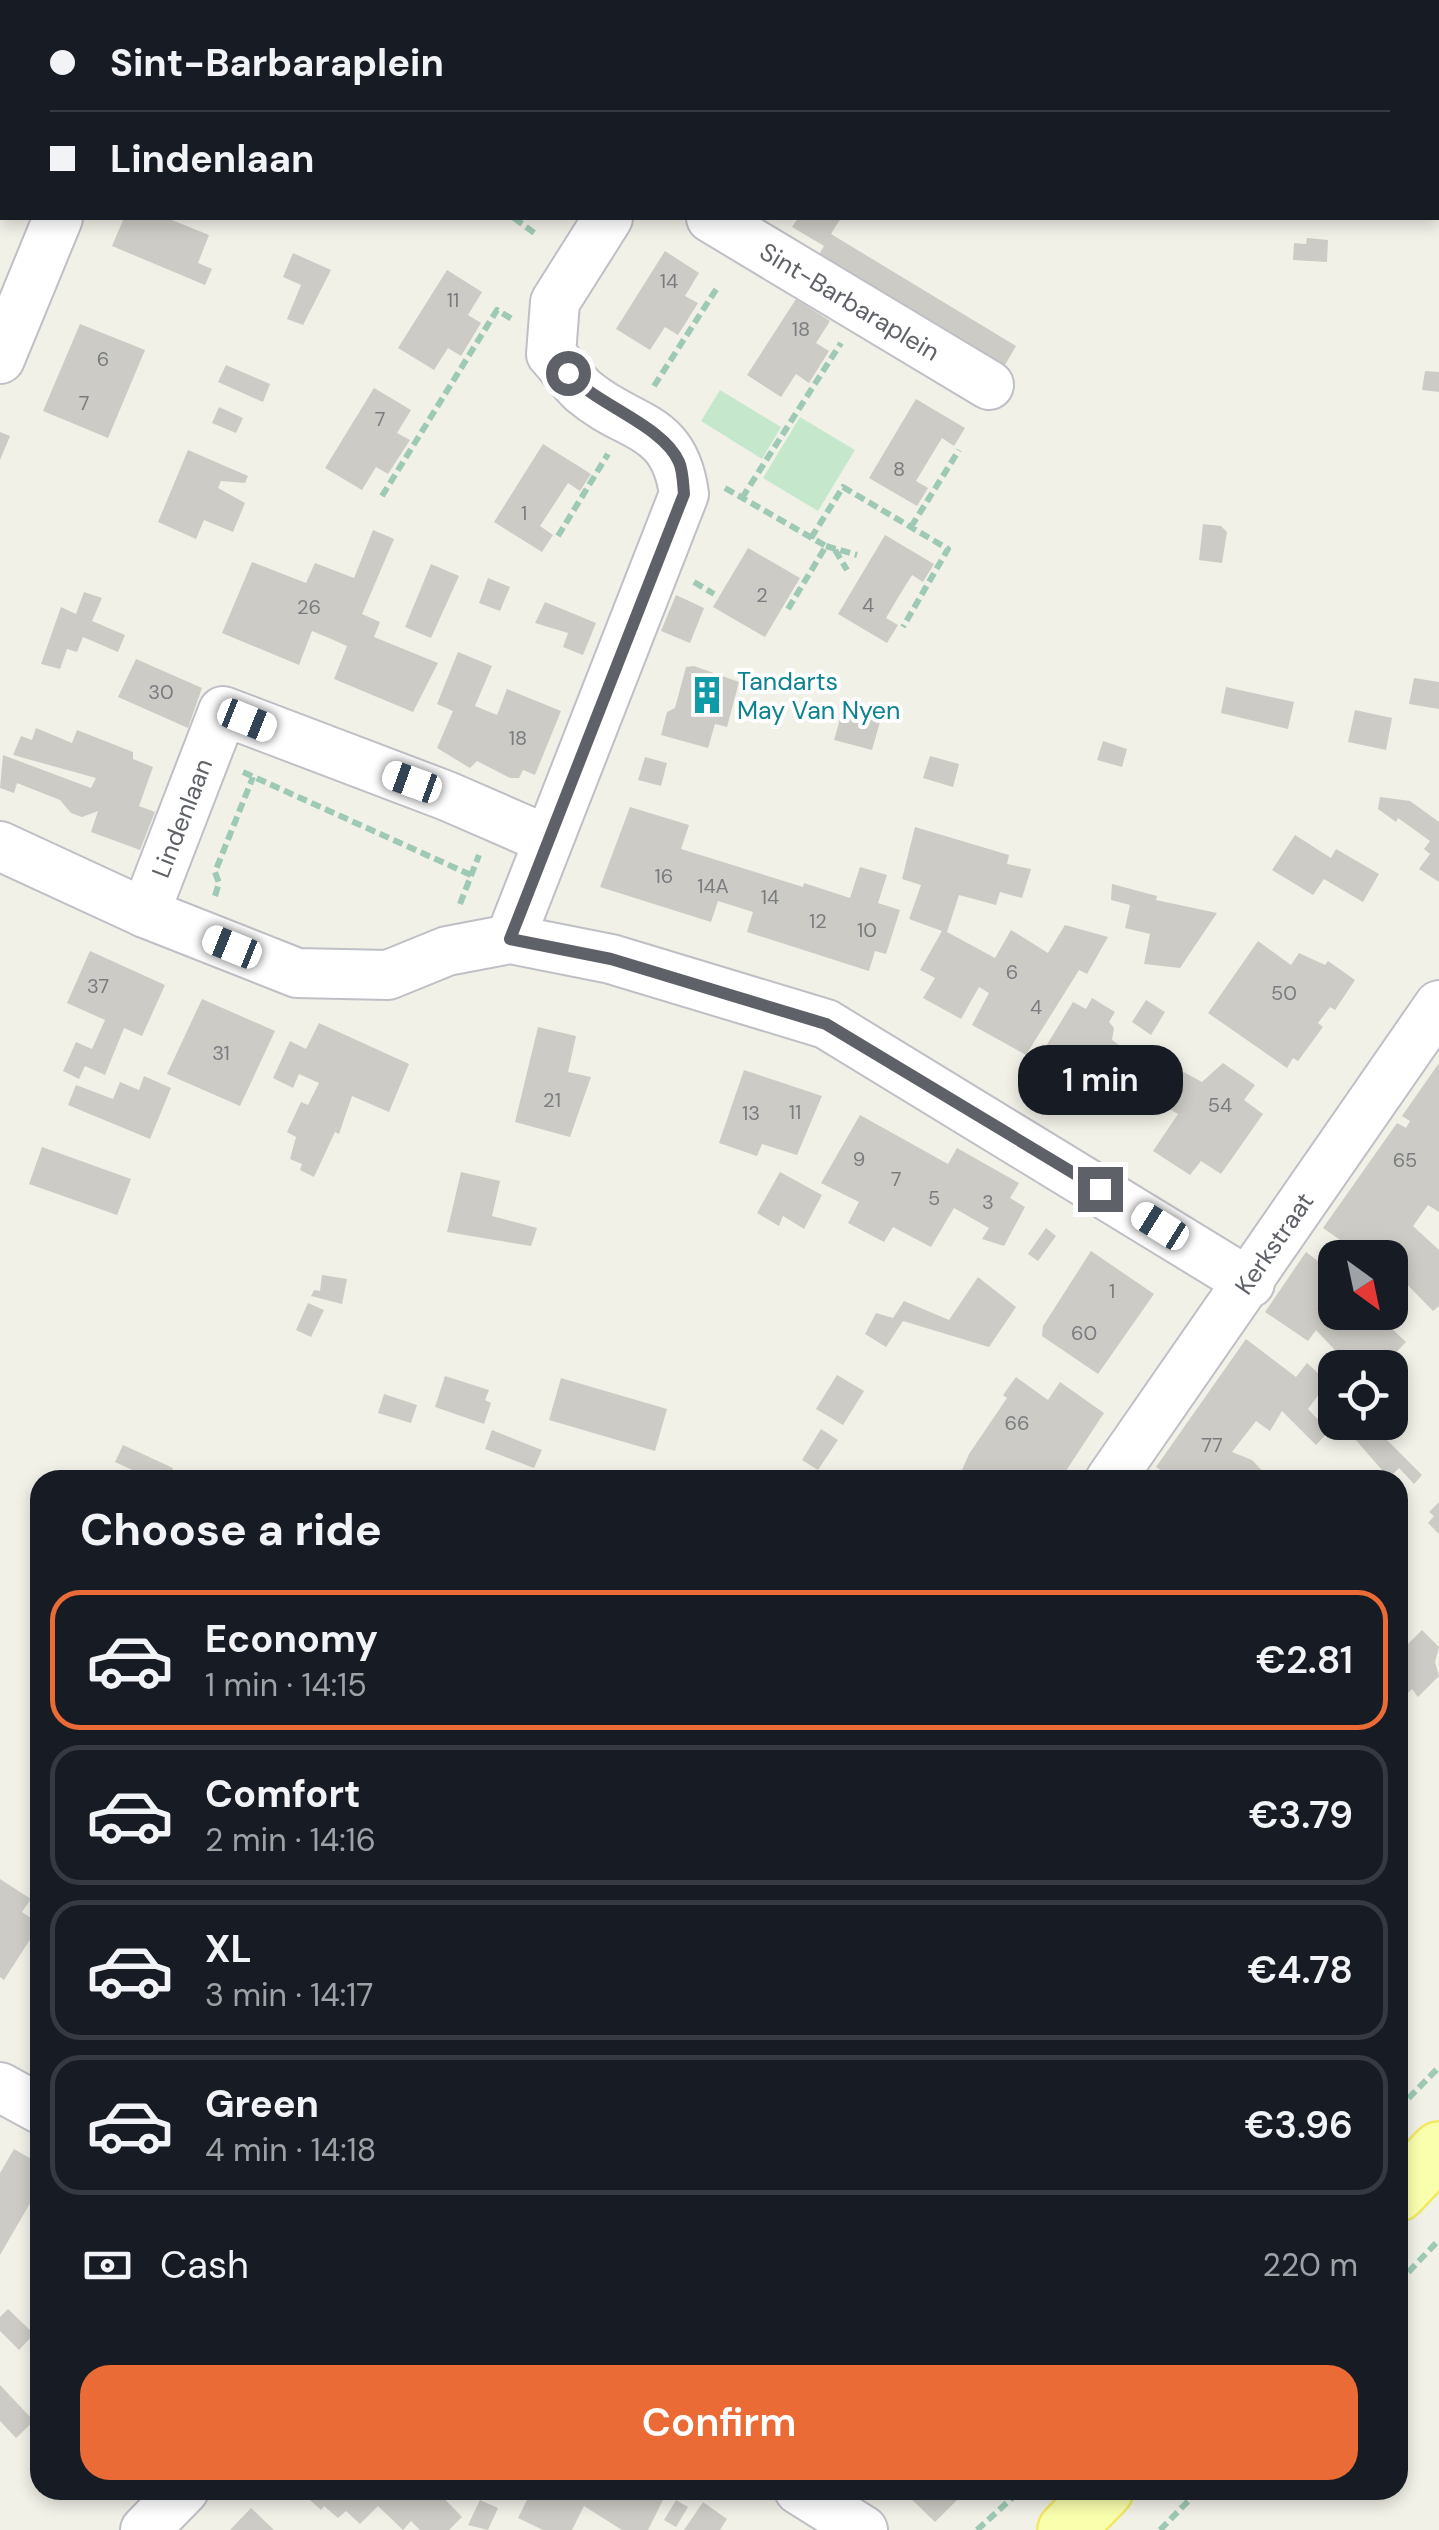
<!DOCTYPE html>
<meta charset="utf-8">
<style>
:root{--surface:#171b24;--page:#20242c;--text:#f1f3f6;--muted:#9ea1a6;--line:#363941;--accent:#ea6b35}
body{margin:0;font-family:"DM Sans",sans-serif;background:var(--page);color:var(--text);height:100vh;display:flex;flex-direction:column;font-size:38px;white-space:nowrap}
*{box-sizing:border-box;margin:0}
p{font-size:32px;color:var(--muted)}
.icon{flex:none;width:55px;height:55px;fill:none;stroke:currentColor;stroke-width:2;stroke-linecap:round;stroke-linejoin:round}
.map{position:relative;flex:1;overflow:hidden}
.panel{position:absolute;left:30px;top:1470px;width:1378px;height:1030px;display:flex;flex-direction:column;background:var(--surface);border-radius:30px;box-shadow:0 5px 15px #0003}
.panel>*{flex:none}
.banner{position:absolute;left:0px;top:0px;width:1440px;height:220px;box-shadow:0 5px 15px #0003;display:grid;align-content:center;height:220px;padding:0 50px;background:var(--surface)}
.needle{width:65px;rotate:147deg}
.controls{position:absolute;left:1318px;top:1240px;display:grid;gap:20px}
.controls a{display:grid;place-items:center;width:90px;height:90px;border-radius:20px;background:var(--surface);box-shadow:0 5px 15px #0003;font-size:50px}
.end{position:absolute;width:45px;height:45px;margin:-22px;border:12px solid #5f6168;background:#fff;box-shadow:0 0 0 5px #fff}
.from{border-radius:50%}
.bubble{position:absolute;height:70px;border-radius:30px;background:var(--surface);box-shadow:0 5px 15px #0003;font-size:32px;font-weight:600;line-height:70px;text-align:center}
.car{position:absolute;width:30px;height:60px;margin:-30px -15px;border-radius:12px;box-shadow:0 0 8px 2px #0007;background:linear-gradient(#fff 24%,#345 0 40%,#fff 0 76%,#345 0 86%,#fff 0)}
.banner b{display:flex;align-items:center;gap:35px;height:95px;font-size:38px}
.banner b+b{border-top:2px solid var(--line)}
.banner i{width:25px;height:25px;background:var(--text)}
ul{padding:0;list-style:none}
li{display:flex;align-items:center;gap:30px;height:140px;margin:0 20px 15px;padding:0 30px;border:5px solid var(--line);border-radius:30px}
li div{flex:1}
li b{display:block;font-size:38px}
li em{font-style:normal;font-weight:600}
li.selected{border-color:var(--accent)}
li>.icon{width:90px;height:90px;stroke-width:1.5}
h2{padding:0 50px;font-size:45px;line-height:120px}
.pay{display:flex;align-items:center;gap:25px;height:110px;padding:0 50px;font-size:38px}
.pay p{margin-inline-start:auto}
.cta{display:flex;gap:20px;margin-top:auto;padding:20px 50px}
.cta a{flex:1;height:115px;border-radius:30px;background:var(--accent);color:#fff;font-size:40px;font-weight:600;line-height:115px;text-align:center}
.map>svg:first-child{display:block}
.green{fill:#c5e8cc}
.building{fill:#cccbc5}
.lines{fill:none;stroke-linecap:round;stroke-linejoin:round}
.minor-casing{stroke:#bfbfc6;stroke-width:52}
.primary-casing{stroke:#f2e960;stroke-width:60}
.path{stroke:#9ec9b4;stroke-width:6;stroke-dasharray:10 5;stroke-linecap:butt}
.minor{stroke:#fff;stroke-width:48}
.primary{stroke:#faffae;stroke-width:55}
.route{stroke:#5f6168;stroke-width:12}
.labels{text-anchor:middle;stroke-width:8;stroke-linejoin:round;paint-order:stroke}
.number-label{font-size:20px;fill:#7a7c7f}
.street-label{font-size:25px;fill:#5f6168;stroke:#fff}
.culture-label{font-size:25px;fill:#0d838f;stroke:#fff;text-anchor:start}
</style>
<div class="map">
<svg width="1439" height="2530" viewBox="0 0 1439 2530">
<rect width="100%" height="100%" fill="#f1f1e8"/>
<path class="green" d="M 720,390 L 781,427 L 762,459 L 701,421 Z
M 800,417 L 855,450 L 818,511 L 763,478 Z"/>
<path class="building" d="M 124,218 L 167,218 L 209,235 L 198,263 L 212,269 L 205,285 L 112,246 Z
M 798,218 L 841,218 L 831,234 L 1016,346 L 998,377 L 813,264 L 824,246 L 792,227 Z
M 1307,238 L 1328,240 L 1327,262 L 1293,260 L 1294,243 L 1306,244 Z
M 665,251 L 699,273 L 685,296 L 698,303 L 678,335 L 665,327 L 650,350 L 616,329 Z
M 293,253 L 331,270 L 303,325 L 287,319 L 301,285 L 283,277 Z
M 447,270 L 482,292 L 468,315 L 481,323 L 461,356 L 448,348 L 434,370 L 398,348 Z
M 796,299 L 830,321 L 816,343 L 829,351 L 809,383 L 796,374 L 781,397 L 747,375 Z
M 80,324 L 145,350 L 108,438 L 43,411 Z
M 226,365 L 270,384 L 263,402 L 218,382 Z
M 1425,371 L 1439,372 L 1439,392 L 1422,390 Z
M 374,388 L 411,410 L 397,433 L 410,440 L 388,474 L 376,467 L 362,490 L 325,468 Z
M 916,399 L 965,428 L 954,446 L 942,438 L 916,481 L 928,488 L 917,506 L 869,478 Z
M 219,407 L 243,418 L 236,433 L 212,423 Z
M 0,432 L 10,436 L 0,460 Z
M 543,444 L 591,474 L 580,491 L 568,483 L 540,526 L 553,535 L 542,552 L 494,522 Z
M 188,450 L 248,476 L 245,483 L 221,481 L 218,488 L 245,503 L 233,532 L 204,520 L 196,539 L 158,522 Z
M 1203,524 L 1221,526 L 1227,532 L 1222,563 L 1199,560 Z
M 373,530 L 394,539 L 362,614 L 380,622 L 374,637 L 438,663 L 413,712 L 334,679 L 347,646 L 329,638 L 312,631 L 299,665 L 222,633 L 252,562 L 306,583 L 315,563 L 354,578 Z
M 885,535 L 934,564 L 923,582 L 912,575 L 899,596 L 886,618 L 898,625 L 887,643 L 838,614 Z
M 748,548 L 800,578 L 765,637 L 713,607 Z
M 431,564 L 459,576 L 431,638 L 405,627 Z
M 488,578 L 510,587 L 500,611 L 479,603 Z
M 84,592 L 102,598 L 92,621 L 125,635 L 118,652 L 83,637 L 77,652 L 67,649 L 60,669 L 41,664 L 61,607 L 76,614 Z
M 676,595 L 704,608 L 690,643 L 661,631 Z
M 545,602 L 596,623 L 583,655 L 563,647 L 568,633 L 535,623 Z
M 458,652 L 492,666 L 475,706 L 497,715 L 507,689 L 561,711 L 535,775 L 523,770 L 519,778 L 510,778 L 477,761 L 470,768 L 437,748 L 453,711 L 437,704 Z
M 136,659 L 202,688 L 188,728 L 118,697 Z
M 694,666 L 739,682 L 727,727 L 715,724 L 708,748 L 661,735 L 667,712 L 675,708 L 686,667 Z
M 1414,678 L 1439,682 L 1439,709 L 1409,704 Z
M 1226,687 L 1294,702 L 1288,729 L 1221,713 Z
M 844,705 L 882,715 L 872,750 L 834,740 Z
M 1355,710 L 1392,718 L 1386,750 L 1348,742 Z
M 36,728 L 72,743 L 77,730 L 133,752 L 133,759 L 153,767 L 139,806 L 155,812 L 140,850 L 91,832 L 98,811 L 82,817 L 71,813 L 60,800 L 17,783 L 14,793 L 0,788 L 3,755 L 91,788 L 96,778 L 13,755 L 21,736 L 32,740 Z
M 1103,741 L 1127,749 L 1122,767 L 1097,760 Z
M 930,756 L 959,764 L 953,787 L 923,778 Z
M 645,757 L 667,763 L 661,786 L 638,780 Z
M 1380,797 L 1410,801 L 1439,822 L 1439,882 L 1419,869 L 1430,854 L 1424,849 L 1430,841 L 1398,818 L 1396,822 L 1378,809 Z
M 630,807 L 689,825 L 681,849 L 803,887 L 804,883 L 850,898 L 860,867 L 887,875 L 878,903 L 900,910 L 886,954 L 875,951 L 869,971 L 747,932 L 753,912 L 718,901 L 711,922 L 600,887 Z
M 915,827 L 1009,855 L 1007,864 L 1031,869 L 1022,898 L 1000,892 L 996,905 L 959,895 L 947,932 L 995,958 L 1011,930 L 1048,953 L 1065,925 L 1108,937 L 1087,974 L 1079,970 L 1026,1055 L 972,1025 L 989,993 L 979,987 L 961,1019 L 923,998 L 935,978 L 920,970 L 942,931 L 909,919 L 921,885 L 902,879 Z
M 1295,835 L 1331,858 L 1336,849 L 1379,874 L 1363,902 L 1324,879 L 1313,895 L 1272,870 Z
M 1112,884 L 1157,896 L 1156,900 L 1217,913 L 1180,968 L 1144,964 L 1150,934 L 1125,928 L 1130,905 L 1111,900 Z
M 1258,941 L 1291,965 L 1299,953 L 1325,965 L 1328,961 L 1355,980 L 1335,1010 L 1330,1007 L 1318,1023 L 1323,1027 L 1298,1061 L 1293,1058 L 1287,1068 L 1208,1013 Z
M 90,951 L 165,985 L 142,1036 L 124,1028 L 105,1075 L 85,1066 L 79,1079 L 63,1071 L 76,1042 L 92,1049 L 105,1020 L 67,1003 Z
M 1092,998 L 1115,1012 L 1109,1022 L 1114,1028 L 1112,1040 L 1123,1048 L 1122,1059 L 1157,1084 L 1150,1096 L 1132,1084 L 1116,1106 L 1100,1097 L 1112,1076 L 1096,1067 L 1081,1059 L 1069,1079 L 1037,1061 L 1073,1002 L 1086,1009 Z
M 202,999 L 275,1031 L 240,1106 L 167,1074 Z
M 1146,1000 L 1165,1012 L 1151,1035 L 1132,1022 Z
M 319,1023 L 409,1064 L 389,1112 L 352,1096 L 339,1134 L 335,1132 L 314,1177 L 300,1170 L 302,1164 L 290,1159 L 296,1137 L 287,1132 L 301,1102 L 308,1105 L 319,1083 L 299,1074 L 293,1088 L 273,1078 L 290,1041 L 306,1049 Z
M 538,1027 L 576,1036 L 568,1072 L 591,1077 L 570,1137 L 515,1122 Z
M 1223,1063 L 1255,1085 L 1244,1100 L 1263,1114 L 1221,1174 L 1201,1161 L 1190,1175 L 1153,1151 L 1178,1114 L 1157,1102 L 1178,1069 L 1202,1082 Z
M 1439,1063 L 1439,1212 L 1428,1205 L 1413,1226 L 1439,1250 L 1439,1306 L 1433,1311 L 1390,1267 L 1390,1258 L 1371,1253 L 1366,1258 L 1323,1228 L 1397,1123 L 1406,1128 L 1410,1121 L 1402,1116 Z
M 744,1070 L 822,1096 L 797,1155 L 762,1144 L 757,1156 L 719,1143 Z
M 144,1076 L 171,1088 L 150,1139 L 68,1105 L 76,1085 L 113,1099 L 120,1082 L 139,1090 Z
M 860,1115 L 948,1164 L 957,1148 L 1019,1183 L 1010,1198 L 1025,1207 L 1004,1246 L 982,1239 L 989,1228 L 954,1208 L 931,1247 L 893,1227 L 884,1242 L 848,1223 L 859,1202 L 821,1183 Z
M 42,1147 L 131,1179 L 117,1215 L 29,1184 Z
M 461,1172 L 500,1181 L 492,1216 L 537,1228 L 531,1246 L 447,1232 Z
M 780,1172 L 822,1195 L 804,1229 L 783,1216 L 779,1226 L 757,1213 Z
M 1046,1228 L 1056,1236 L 1038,1261 L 1028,1254 Z
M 1091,1251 L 1154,1294 L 1098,1374 L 1042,1336 L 1043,1326 Z
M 1306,1252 L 1335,1274 L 1335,1312 L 1374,1312 L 1406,1342 L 1382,1367 L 1378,1363 L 1373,1368 L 1352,1368 L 1316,1330 L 1308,1341 L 1265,1312 Z
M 322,1275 L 347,1279 L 342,1304 L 311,1296 L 314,1290 L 320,1291 Z
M 978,1277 L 1016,1307 L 989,1347 L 903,1321 L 886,1347 L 865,1334 L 876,1313 L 893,1318 L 904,1301 L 949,1320 Z
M 308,1303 L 324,1310 L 311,1337 L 296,1330 Z
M 1246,1339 L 1296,1377 L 1307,1363 L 1328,1382 L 1308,1409 L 1329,1431 L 1316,1445 L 1282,1411 L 1270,1431 L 1256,1421 L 1232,1452 L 1252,1460 L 1271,1480 L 1175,1480 L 1156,1467 Z
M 837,1375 L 864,1391 L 843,1425 L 816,1409 Z
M 445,1376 L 489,1390 L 485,1400 L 491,1403 L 484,1424 L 435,1407 Z
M 1016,1377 L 1048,1400 L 1060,1382 L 1104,1413 L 1060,1480 L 963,1480 L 959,1477 L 969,1454 L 1007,1398 L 1003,1395 Z
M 561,1378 L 667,1409 L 655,1451 L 549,1420 Z
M 384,1394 L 417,1405 L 411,1423 L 378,1413 Z
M 1340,1422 L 1369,1422 L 1422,1475 L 1414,1484 L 1399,1468 L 1389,1478 Z
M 821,1429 L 838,1440 L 818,1470 L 802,1460 Z
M 492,1430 L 542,1450 L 534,1468 L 485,1449 Z
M 123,1445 L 173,1468 L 168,1480 L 154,1480 L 115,1462 Z
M 1439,1502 L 1439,1534 L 1428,1523 L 1434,1516 L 1429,1512 Z
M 1422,1630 L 1439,1647 L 1435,1662 L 1439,1676 L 1418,1697 L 1412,1689 L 1400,1701 L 1398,1654 Z
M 0,1879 L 31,1899 L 22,1912 L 40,1924 L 4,1980 L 0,1977 Z
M 14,2149 L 40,2164 L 40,2186 L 0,2255 L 0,2173 Z
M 8,2309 L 34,2334 L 19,2350 L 0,2331 L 0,2317 Z
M 0,2385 L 34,2421 L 16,2438 L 0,2421 Z
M 299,2490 L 436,2490 L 462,2517 L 449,2530 L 420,2530 L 411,2521 L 403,2530 L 378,2506 L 360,2524 L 346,2511 L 338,2518 L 324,2506 L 321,2510 Z
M 532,2490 L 664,2490 L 667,2492 L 648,2530 L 622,2530 L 584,2506 L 572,2530 L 543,2530 L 518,2518 Z
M 902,2490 L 967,2490 L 935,2522 Z
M 480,2500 L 498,2508 L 488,2530 L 468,2525 Z
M 676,2500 L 688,2507 L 676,2527 L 664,2520 Z
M 703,2502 L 727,2519 L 720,2530 L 684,2530 Z
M 251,2508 L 274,2530 L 230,2530 Z"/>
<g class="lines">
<g class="minor-casing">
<g id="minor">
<path d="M 338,0 L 342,2"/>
<path id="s1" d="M 711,218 L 989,385"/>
<path d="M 0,359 L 58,218"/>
<path d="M 0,846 L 145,913 L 297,973 L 388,975 L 447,951 L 510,939 L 611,959 L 826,1024 L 1250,1283"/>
<path id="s2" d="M 145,913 L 223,711 L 447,796 L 548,840"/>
<path d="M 510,939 L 684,494 C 674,421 630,431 583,391 C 572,381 562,366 551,354 L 555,302 L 608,218"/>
<path id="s3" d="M 1110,1480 L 1439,1005"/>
<path d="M 0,2087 L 40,2109"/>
<path d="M 799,2490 L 863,2530"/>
<path d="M 145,2530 L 184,2490"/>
</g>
</g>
<g class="primary-casing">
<path id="primary" d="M 1398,2193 L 1439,2150
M 1066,2530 L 1105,2490"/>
</g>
<path class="path" d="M 570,2 L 570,0
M 514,218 L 537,235
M 654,386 L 717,288
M 725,488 L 826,546 L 788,609
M 382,496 L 497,310 L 512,319
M 742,498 L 841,343
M 911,527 L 959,450
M 558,536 L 608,454
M 811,538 L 843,487 L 948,549 L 903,627
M 826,546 L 857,555
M 835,550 L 847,570
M 694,582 L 714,594
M 243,772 L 471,875
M 215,896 L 219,883 L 215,872 L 253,777
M 460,904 L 479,855
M 1398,2109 L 1439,2067
M 1398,2283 L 1439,2240
M 977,2530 L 1021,2490
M 1160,2530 L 1199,2490"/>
<use href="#minor" class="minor"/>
<use href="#primary" class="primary"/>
</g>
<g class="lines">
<path class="route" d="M 568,373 C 596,405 663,425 679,462 C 683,471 683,484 684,494 L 510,939 L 611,959 L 826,1024 L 1100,1189"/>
</g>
<defs>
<g id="building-bare" transform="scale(3)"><path d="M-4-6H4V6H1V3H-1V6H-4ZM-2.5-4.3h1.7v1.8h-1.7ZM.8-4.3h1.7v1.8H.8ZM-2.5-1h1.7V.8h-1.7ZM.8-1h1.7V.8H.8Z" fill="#0f9aa8" stroke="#fff" stroke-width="2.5" paint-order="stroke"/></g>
</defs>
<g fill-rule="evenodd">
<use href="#building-bare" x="707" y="695"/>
</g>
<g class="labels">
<g class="number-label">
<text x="669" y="288">14</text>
<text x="453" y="307">11</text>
<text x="801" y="336">18</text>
<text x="103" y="366">6</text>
<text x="84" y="410">7</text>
<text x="380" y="426">7</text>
<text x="899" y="476">8</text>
<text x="524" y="520">1</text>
<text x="762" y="602">2</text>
<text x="868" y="612">4</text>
<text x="309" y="614">26</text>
<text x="161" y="699">30</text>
<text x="518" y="745">18</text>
<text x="664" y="883">16</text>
<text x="713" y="893">14A</text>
<text x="770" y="904">14</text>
<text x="818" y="928">12</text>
<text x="867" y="937">10</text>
<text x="1012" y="979">6</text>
<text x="98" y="993">37</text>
<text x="1284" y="1000">50</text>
<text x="1036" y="1014">4</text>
<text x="221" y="1060">31</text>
<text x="552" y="1107">21</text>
<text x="1220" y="1112">54</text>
<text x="795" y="1119">11</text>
<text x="751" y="1120">13</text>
<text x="859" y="1166">9</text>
<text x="1405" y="1167">65</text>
<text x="896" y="1186">7</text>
<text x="934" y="1205">5</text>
<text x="988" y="1209">3</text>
<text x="1112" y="1298">1</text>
<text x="1084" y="1340">60</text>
<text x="1017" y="1430">66</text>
<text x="1212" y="1452">77</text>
</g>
<g class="street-label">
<text dy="9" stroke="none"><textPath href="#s1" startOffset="162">Sint-Barbaraplein</textPath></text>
<text dy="9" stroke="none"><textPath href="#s2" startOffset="102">Lindenlaan</textPath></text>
<text dy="9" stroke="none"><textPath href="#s3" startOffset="288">Kerkstraat</textPath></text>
</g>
<g class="culture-label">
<text x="737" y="690">Tandarts<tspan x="737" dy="29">May Van Nyen</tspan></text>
</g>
</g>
</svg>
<div class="controls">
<a><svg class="needle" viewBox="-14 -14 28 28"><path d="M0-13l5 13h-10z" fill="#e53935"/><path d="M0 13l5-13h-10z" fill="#9ea1a6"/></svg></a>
<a><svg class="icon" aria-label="locate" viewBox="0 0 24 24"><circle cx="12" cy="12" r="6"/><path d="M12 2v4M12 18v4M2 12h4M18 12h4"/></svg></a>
</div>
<i class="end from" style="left:568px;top:373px"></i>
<i class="end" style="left:1100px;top:1189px"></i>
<div class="bubble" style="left:1018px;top:1045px;width:165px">1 min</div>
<i class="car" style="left:247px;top:720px;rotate:112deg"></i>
<i class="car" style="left:412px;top:782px;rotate:290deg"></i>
<i class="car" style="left:232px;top:947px;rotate:292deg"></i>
<i class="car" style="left:1160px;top:1226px;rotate:302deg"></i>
<div class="banner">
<b><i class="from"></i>Sint-Barbaraplein</b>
<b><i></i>Lindenlaan</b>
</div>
<section class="panel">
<h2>Choose a ride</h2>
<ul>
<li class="selected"><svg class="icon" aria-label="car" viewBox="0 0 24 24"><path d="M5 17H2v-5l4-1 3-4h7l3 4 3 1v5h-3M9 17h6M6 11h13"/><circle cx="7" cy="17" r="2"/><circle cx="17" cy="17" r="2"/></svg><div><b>Economy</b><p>1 min · 14:15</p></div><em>€2.81</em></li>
<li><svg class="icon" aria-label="car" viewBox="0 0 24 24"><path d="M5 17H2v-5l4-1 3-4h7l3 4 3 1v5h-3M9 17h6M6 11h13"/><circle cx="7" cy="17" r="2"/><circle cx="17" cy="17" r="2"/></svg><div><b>Comfort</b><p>2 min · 14:16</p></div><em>€3.79</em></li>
<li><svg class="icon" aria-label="car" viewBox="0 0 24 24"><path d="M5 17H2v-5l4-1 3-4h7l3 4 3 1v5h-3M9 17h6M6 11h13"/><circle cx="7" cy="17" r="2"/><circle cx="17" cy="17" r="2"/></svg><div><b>XL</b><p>3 min · 14:17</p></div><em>€4.78</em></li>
<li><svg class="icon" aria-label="car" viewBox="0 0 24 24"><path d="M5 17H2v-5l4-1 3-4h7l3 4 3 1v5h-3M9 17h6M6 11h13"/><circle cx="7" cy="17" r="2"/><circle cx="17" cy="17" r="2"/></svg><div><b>Green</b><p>4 min · 14:18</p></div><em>€3.96</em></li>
</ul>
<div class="pay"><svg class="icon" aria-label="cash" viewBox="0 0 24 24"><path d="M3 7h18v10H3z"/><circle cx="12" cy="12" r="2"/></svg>Cash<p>220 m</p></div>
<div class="cta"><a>Confirm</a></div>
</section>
</div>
